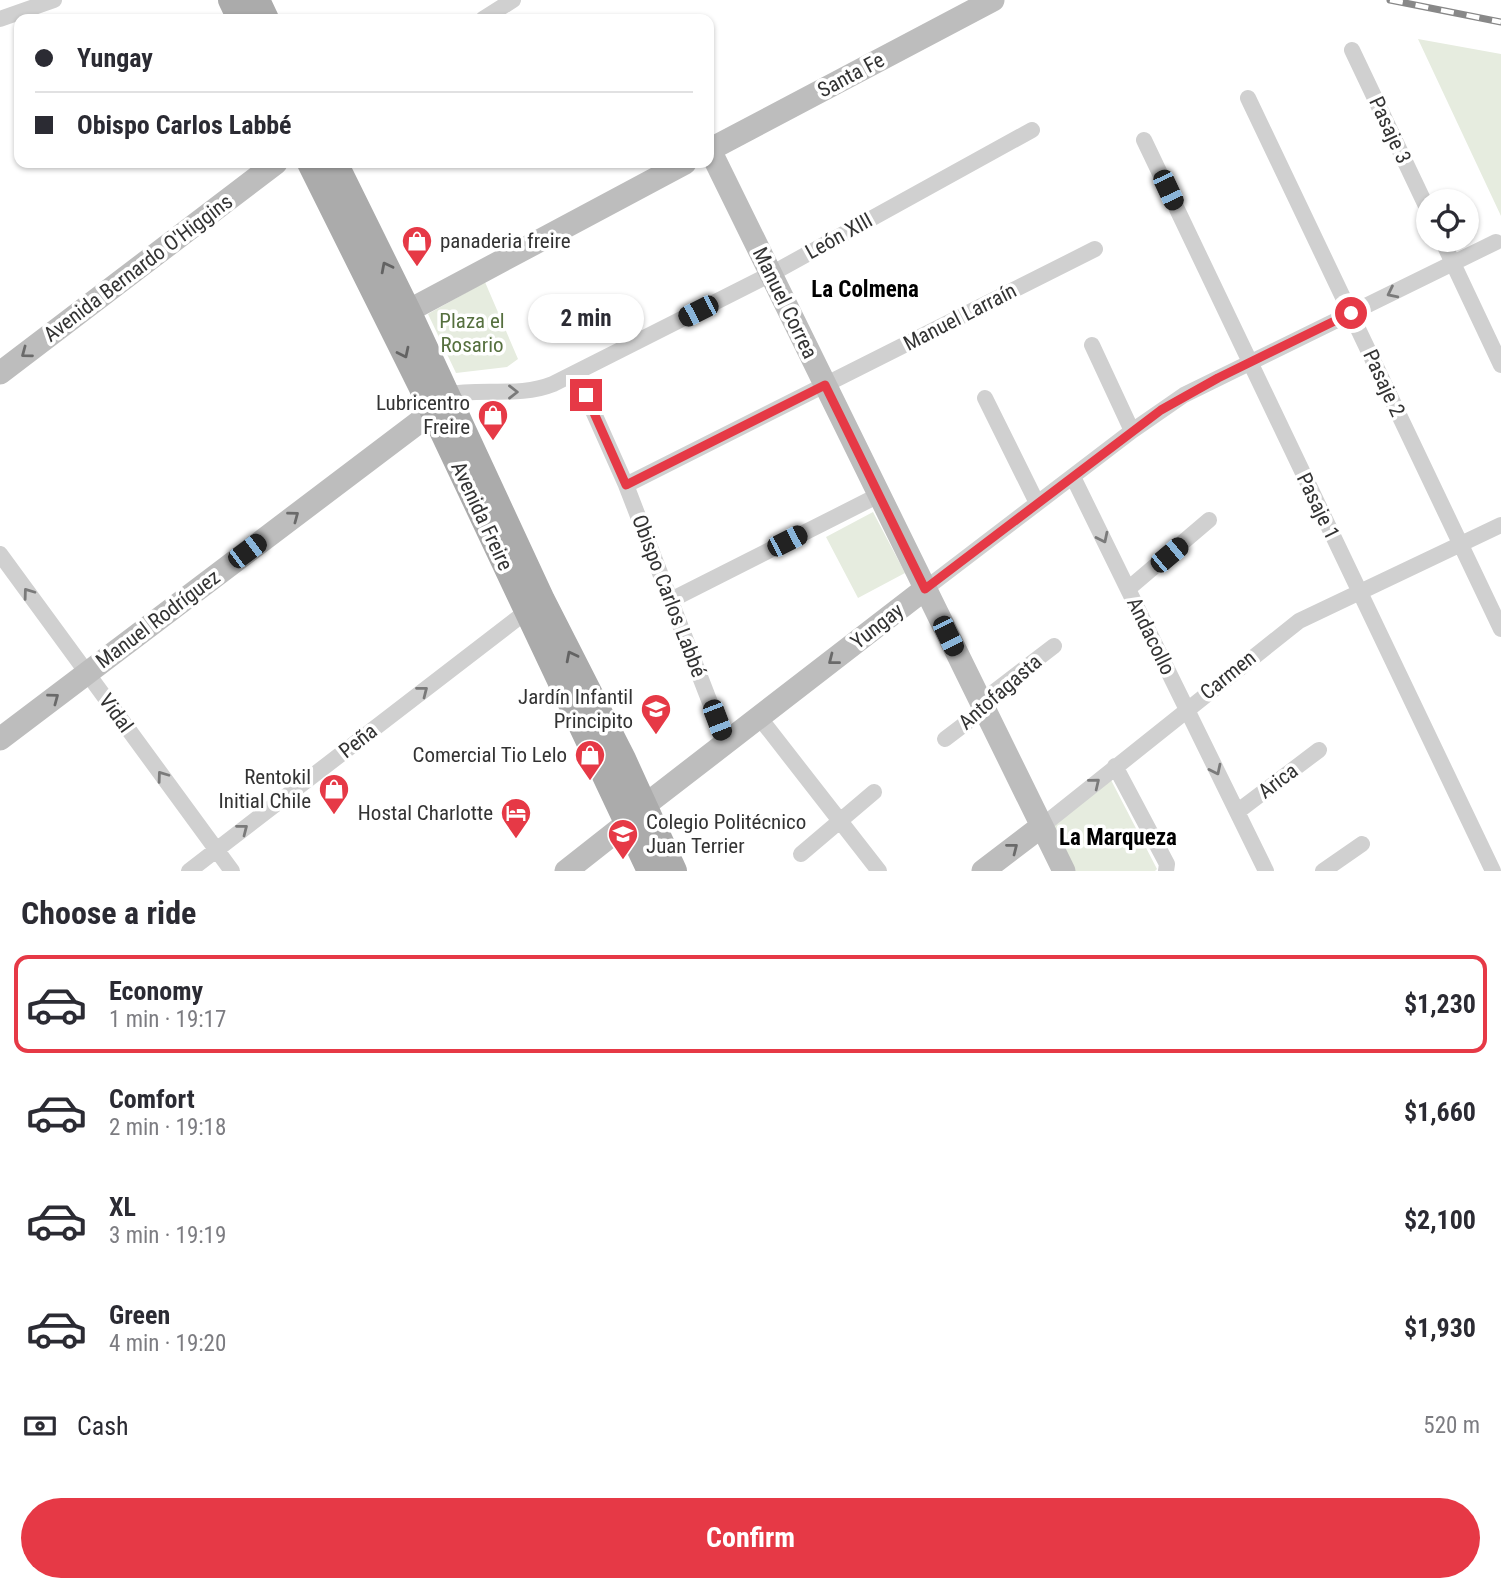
<!DOCTYPE html>
<meta charset="utf-8">
<style>
:root{--surface:#fff;--page:#f2f2f3;--text:#2b2b33;--muted:#7c7c81;--line:#e1e1e2;--accent:#e63946}
body{margin:0;font-family:"Roboto Condensed",sans-serif;background:var(--page);color:var(--text);height:100vh;display:flex;flex-direction:column;font-size:26px;white-space:nowrap}
*{box-sizing:border-box;margin:0}
p{font-size:23px;color:var(--muted)}
.icon{flex:none;width:38px;height:38px;fill:none;stroke:currentColor;stroke-width:2;stroke-linecap:round;stroke-linejoin:round}
.map{position:relative;height:871px;overflow:hidden}
.side{display:flex;flex-direction:column;background:var(--surface);flex:1}
.side>*{flex:none}
.banner{position:absolute;left:14px;top:14px;width:700px;height:154px;border-radius:14px;box-shadow:0 2px 5px #0004;display:grid;align-content:center;height:154px;padding:0 21px;background:var(--surface)}
.controls{position:absolute;left:1416px;top:189px;display:grid;gap:14px}
.controls a{display:grid;place-items:center;width:63px;height:63px;border-radius:50%;background:var(--surface);box-shadow:0 2px 5px #0004;font-size:35px}
.end{position:absolute;width:32px;height:32px;margin:-16px;border:9px solid #e63946;background:#fff;box-shadow:0 0 0 4px #fff}
.from{border-radius:50%}
.bubble{position:absolute;height:49px;border-radius:24px;background:var(--surface);box-shadow:0 2px 5px #0004;font-size:23px;font-weight:700;line-height:49px;text-align:center}
.car{position:absolute;width:21px;height:42px;margin:-21px -10px;border-radius:9px;box-shadow:0 0 5px 2px #0007;background:linear-gradient(#222 24%,#8ab4d8 0 40%,#222 0 76%,#8ab4d8 0 86%,#222 0)}
.banner b{display:flex;align-items:center;gap:24px;height:66px;font-size:26px}
.banner b+b{border-top:2px solid var(--line)}
.banner i{width:18px;height:18px;background:var(--text)}
ul{padding:0;list-style:none}
li{display:flex;align-items:center;gap:21px;height:98px;margin:0 14px 10px;padding:0 7px;border:4px solid transparent;border-radius:14px}
li div{flex:1}
li b{display:block;font-size:26px}
li em{font-style:normal;font-weight:700}
li.active{border-color:var(--accent)}
li>.icon{width:63px;height:63px;stroke-width:1.5}
h2{padding:0 21px;font-size:32px;line-height:84px}
.pay{display:flex;align-items:center;gap:18px;height:77px;padding:0 21px;font-size:26px}
.pay p{margin-inline-start:auto}
.action{display:flex;gap:14px;margin-top:auto;padding:14px 21px}
.action a{flex:1;height:80px;border-radius:42px;background:var(--accent);color:#fff;font-size:28px;font-weight:700;line-height:80px;text-align:center}
.map>svg:first-child{display:block}
.green{fill:#e6ecdf}
.lines{fill:none;stroke-linecap:round;stroke-linejoin:round}
.street{stroke:#d0d0d0;stroke-width:16}
.secondary{stroke:#bdbdbd;stroke-width:23}
.primary{stroke:#ababab;stroke-width:26}
.rail-casing{stroke:#888;stroke-width:7}
.rail{stroke:#fff;stroke-width:4.5;stroke-dasharray:13;stroke-linecap:butt}
.oneway{stroke:#636363}
.oneway2{stroke:#7a7a7a}
.oneway3{stroke:#6a6a6a}
.route{stroke:#e63946;stroke-width:9}
.labels{text-anchor:middle;stroke-width:7;stroke-linejoin:round;paint-order:stroke}
.street-label{font-size:21px;fill:#333;stroke:#fff}
.poi-label{font-size:21px;fill:#333;stroke:#fff;text-anchor:end}
.park-label{font-size:21px;fill:#56703f;stroke:#fff}
.neighbourhood-label{font-size:23px;font-weight:bold;fill:#000;stroke:#fff}
</style>
<div class="map">
<svg width="1501" height="871" viewBox="0 0 1501 871">
<rect width="100%" height="100%" fill="#fff"/>
<path class="green" d="M 1418,39 L 1501,54 L 1501,216 Z
M 485,282 L 518,359 L 507,367 L 456,373 L 428,314 Z
M 873,512 L 905,573 L 858,598 L 826,537 Z
M 1111,780 L 1157,869 L 1155,871 L 1074,871 L 1051,826 Z"/>
<g class="lines">
<path class="street" d="M 0,19 L 54,0
M 483,19 L 513,0
M 1352,50 L 1428,210
M 1248,98 L 1501,629
M 1144,140 L 1493,871
M 1442,240 L 1501,365
M 1092,345 L 1132,431
M 576,373 L 626,485 L 726,744
M 446,395 C 482,387 518,398 553,384 L 771,274 L 1032,130
M 985,398 L 1037,503
M 1073,477 L 1266,871
M 626,485 L 1095,249
M 0,554 L 232,871
M 925,589 L 1132,431 L 1184,395 L 1496,242
M 1128,589 L 1209,520
M 671,600 L 879,495
M 759,717 L 879,871
M 945,739 L 974,717 L 990,695 L 1054,646
M 1115,766 L 1167,864 L 1166,871
M 1237,812 L 1319,750
M 1042,826 L 1299,621 L 1501,525
M 801,854 L 874,792
M 189,871 L 527,611
M 1323,871 L 1362,844"/>
<path class="secondary" d="M 709,150 L 993,0
M 710,150 L 1064,871
M 408,311 L 685,163
M 0,373 L 276,163
M 0,739 L 423,419 L 444,398
M 566,871 L 627,823 L 644,806 L 925,589
M 983,871 L 1042,826"/>
<path class="primary" d="M 231,0 L 240,19
M 257,0 L 266,19
M 310,163 L 421,386 L 650,871
M 335,163 L 408,311 L 542,600 L 623,759 L 674,871"/>
<g class="rail-casing">
<path id="rail" d="M 1390,0 L 1501,22"/>
</g>
<use href="#rail" class="rail"/>
</g>
<defs><path id="oneway-chevron" d="M-2-3.5L2.5 0L-2 3.5" fill="none" stroke-width="1.6" stroke-linecap="round" stroke-linejoin="round" transform="scale(1.75)"/></defs>
<g class="oneway">
<use href="#oneway-chevron" transform="translate(386 267) rotate(-117)"/>
<use href="#oneway-chevron" transform="translate(404 353) rotate(64)"/>
<use href="#oneway-chevron" transform="translate(571 656) rotate(-117)"/>
</g>
<g class="oneway2">
<use href="#oneway-chevron" transform="translate(1392 293) rotate(154)"/>
<use href="#oneway-chevron" transform="translate(513 392)"/>
<use href="#oneway-chevron" transform="translate(1103 538) rotate(64)"/>
<use href="#oneway-chevron" transform="translate(28 593) rotate(-126)"/>
<use href="#oneway-chevron" transform="translate(423 691) rotate(-38)"/>
<use href="#oneway-chevron" transform="translate(1216 770) rotate(64)"/>
<use href="#oneway-chevron" transform="translate(162 776) rotate(-126)"/>
<use href="#oneway-chevron" transform="translate(1095 783) rotate(-39)"/>
<use href="#oneway-chevron" transform="translate(243 829) rotate(-38)"/>
</g>
<g class="oneway3">
<use href="#oneway-chevron" transform="translate(26 353) rotate(143)"/>
<use href="#oneway-chevron" transform="translate(294 516) rotate(-37)"/>
<use href="#oneway-chevron" transform="translate(833 660) rotate(142)"/>
<use href="#oneway-chevron" transform="translate(54 698) rotate(-37)"/>
<use href="#oneway-chevron" transform="translate(1013 848) rotate(-38)"/>
</g>
<g class="lines">
<path class="route" d="M 586,395 L 626,485 L 825,385 L 925,589 L 1161,410 L 1218,378 L 1351,313"/>
</g>
<defs>
<g id="shop-pin" transform="scale(1.575)"><path d="M0 17L-7.5 6A9.5 9.5 0 1 1 7.5 6Z" fill="#e63946" stroke="#fff"/><path d="M-5-2.5h2.3a2.7 3.5 0 0 1 5.4 0H5L5.5 6h-11ZM-1.5-2.5h3a1.5 2.3 0 0 0-3 0Z" fill="#fff"/></g>
<g id="school-pin" transform="scale(1.575)"><path d="M0 17L-7.5 6A9.5 9.5 0 1 1 7.5 6Z" fill="#e63946" stroke="#fff"/><path d="M0-5L7-2L0 1L-7-2ZM-4 1L0 2.5L4 1V4Q0 6-4 4Z" fill="#fff"/></g>
<g id="hotel-pin" transform="scale(1.575)"><path d="M0 17L-7.5 6A9.5 9.5 0 1 1 7.5 6Z" fill="#e63946" stroke="#fff"/><path d="M-6-4.5h1.5V1H6V5H4.5V3h-9V5H-6ZM-4 0a1.8 1.8 0 1 1 3.6 0ZM.5 0V-2.5h3Q6-2.5 6 0Z" fill="#fff"/></g>
</defs>
<g fill-rule="evenodd">
<use href="#shop-pin" x="417" y="241"/>
<use href="#shop-pin" x="493" y="415"/>
<use href="#school-pin" x="656" y="709"/>
<use href="#shop-pin" x="590" y="755"/>
<use href="#shop-pin" x="334" y="789"/>
<use href="#hotel-pin" x="516" y="813"/>
<use href="#school-pin" x="623" y="834"/>
</g>
<g class="labels">
<g class="street-label">
<text transform="translate(851 75) rotate(-28)" y="7">Santa Fe</text>
<text transform="translate(1390 130) rotate(65)" y="7">Pasaje 3</text>
<text transform="translate(839 236) rotate(-29)" y="7">León XIII</text>
<text transform="translate(138 268) rotate(-37)" y="7">Avenida Bernardo O'Higgins</text>
<text transform="translate(785 303) rotate(64)" y="7">Manuel Correa</text>
<text transform="translate(960 317) rotate(-27)" y="7">Manuel Larraín</text>
<text transform="translate(1384 383) rotate(65)" y="7">Pasaje 2</text>
<text transform="translate(1318 506) rotate(64)" y="7">Pasaje 1</text>
<text transform="translate(482 516) rotate(65)" y="7">Avenida Freire</text>
<text transform="translate(669 596) rotate(69)" y="7">Obispo Carlos Labbé</text>
<text transform="translate(158 619) rotate(-37)" y="7">Manuel Rodríguez</text>
<text transform="translate(877 626) rotate(-38)" y="7">Yungay</text>
<text transform="translate(1151 636) rotate(64)" y="7">Andacollo</text>
<text transform="translate(1228 675) rotate(-39)" y="7">Carmen</text>
<text transform="translate(1000 692) rotate(-41)" y="7">Antofagasta</text>
<text transform="translate(116 713) rotate(54)" y="7">Vidal</text>
<text transform="translate(358 741) rotate(-38)" y="7">Peña</text>
<text transform="translate(1278 781) rotate(-37)" y="7">Arica</text>
</g>
<g class="poi-label">
<text x="440" y="248" text-anchor="start">panaderia freire</text>
<text x="470" y="410">Lubricentro<tspan x="470" dy="24">Freire</tspan></text>
<text x="633" y="704">Jardín Infantil<tspan x="633" dy="24">Principito</tspan></text>
<text x="567" y="762">Comercial Tio Lelo</text>
<text x="311" y="784">Rentokil<tspan x="311" dy="24">Initial Chile</tspan></text>
<text x="493" y="820">Hostal Charlotte</text>
<text x="646" y="829" text-anchor="start">Colegio Politécnico<tspan x="646" dy="24">Juan Terrier</tspan></text>
</g>
<g class="park-label">
<text x="472" y="328">Plaza el<tspan x="472" dy="24">Rosario</tspan></text>
</g>
<g class="neighbourhood-label">
<text x="865" y="297">La Colmena</text>
<text x="1118" y="845">La Marqueza</text>
</g>
</g>
</svg>
<div class="controls">
<a><svg class="icon" aria-label="locate" viewBox="0 0 24 24"><circle cx="12" cy="12" r="6"/><path d="M12 2v4M12 18v4M2 12h4M18 12h4"/></svg></a>
</div>
<i class="end from" style="left:1351px;top:313px"></i>
<i class="end" style="left:586px;top:395px"></i>
<div class="bubble" style="left:528px;top:294px;width:116px">2 min</div>
<i class="car" style="left:1168px;top:190px;rotate:155deg"></i>
<i class="car" style="left:698px;top:311px;rotate:243deg"></i>
<i class="car" style="left:787px;top:541px;rotate:63deg"></i>
<i class="car" style="left:247px;top:551px;rotate:53deg"></i>
<i class="car" style="left:1169px;top:555px;rotate:50deg"></i>
<i class="car" style="left:948px;top:636px;rotate:154deg"></i>
<i class="car" style="left:717px;top:720px;rotate:159deg"></i>
<div class="banner">
<b><i class="from"></i>Yungay</b>
<b><i></i>Obispo Carlos Labbé</b>
</div>
</div>
<section class="side">
<h2>Choose a ride</h2>
<ul>
<li class="active"><svg class="icon" aria-label="car" viewBox="0 0 24 24"><path d="M5 17H2v-5l4-1 3-4h7l3 4 3 1v5h-3M9 17h6M6 11h13"/><circle cx="7" cy="17" r="2"/><circle cx="17" cy="17" r="2"/></svg><div><b>Economy</b><p>1 min · 19:17</p></div><em>$1,230</em></li>
<li><svg class="icon" aria-label="car" viewBox="0 0 24 24"><path d="M5 17H2v-5l4-1 3-4h7l3 4 3 1v5h-3M9 17h6M6 11h13"/><circle cx="7" cy="17" r="2"/><circle cx="17" cy="17" r="2"/></svg><div><b>Comfort</b><p>2 min · 19:18</p></div><em>$1,660</em></li>
<li><svg class="icon" aria-label="car" viewBox="0 0 24 24"><path d="M5 17H2v-5l4-1 3-4h7l3 4 3 1v5h-3M9 17h6M6 11h13"/><circle cx="7" cy="17" r="2"/><circle cx="17" cy="17" r="2"/></svg><div><b>XL</b><p>3 min · 19:19</p></div><em>$2,100</em></li>
<li><svg class="icon" aria-label="car" viewBox="0 0 24 24"><path d="M5 17H2v-5l4-1 3-4h7l3 4 3 1v5h-3M9 17h6M6 11h13"/><circle cx="7" cy="17" r="2"/><circle cx="17" cy="17" r="2"/></svg><div><b>Green</b><p>4 min · 19:20</p></div><em>$1,930</em></li>
</ul>
<div class="pay"><svg class="icon" aria-label="cash" viewBox="0 0 24 24"><path d="M3 7h18v10H3z"/><circle cx="12" cy="12" r="2"/></svg>Cash<p>520 m</p></div>
<div class="action"><a>Confirm</a></div>
</section>
